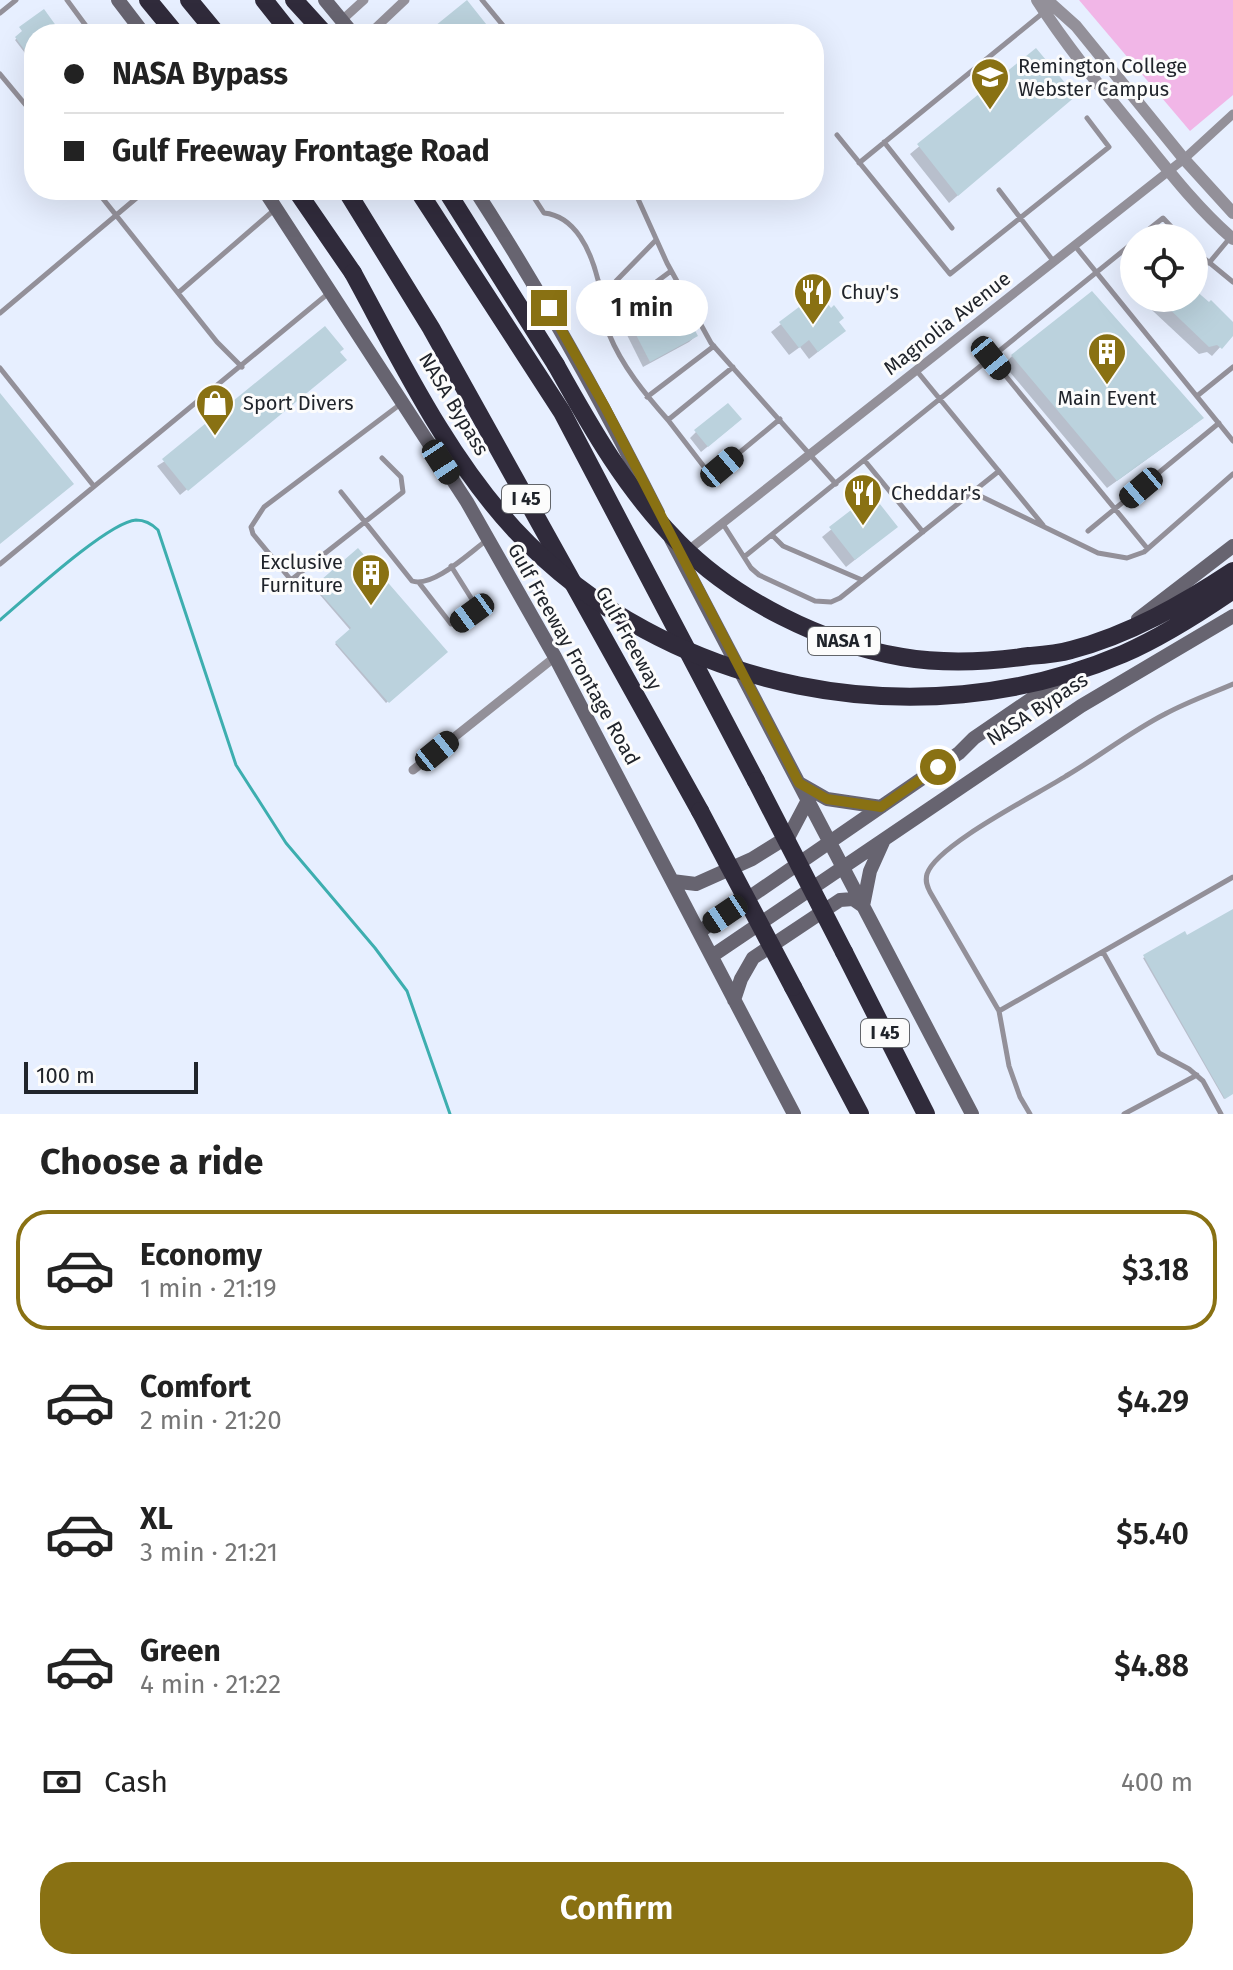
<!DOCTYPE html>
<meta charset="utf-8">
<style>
:root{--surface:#fff;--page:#f2f2f2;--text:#222;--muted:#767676;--line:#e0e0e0;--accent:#897113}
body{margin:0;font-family:"Fira Sans",sans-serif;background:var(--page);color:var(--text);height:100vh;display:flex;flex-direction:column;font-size:30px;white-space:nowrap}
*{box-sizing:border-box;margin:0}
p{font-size:26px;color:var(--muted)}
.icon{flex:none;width:44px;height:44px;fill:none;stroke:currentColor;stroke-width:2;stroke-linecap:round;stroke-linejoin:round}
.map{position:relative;height:1114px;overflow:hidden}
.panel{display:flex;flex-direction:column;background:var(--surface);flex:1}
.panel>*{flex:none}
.guide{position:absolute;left:24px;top:24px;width:800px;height:176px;border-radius:32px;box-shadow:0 8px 32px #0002;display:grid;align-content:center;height:176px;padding:0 40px;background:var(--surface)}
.controls{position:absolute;left:1120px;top:224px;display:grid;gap:16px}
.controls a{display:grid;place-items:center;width:88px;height:88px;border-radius:50%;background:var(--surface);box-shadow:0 8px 32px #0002;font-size:40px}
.scale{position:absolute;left:24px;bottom:20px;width:174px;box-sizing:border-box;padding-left:8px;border:4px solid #20242b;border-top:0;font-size:22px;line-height:28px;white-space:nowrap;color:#20242b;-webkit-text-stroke:6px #fcfcfc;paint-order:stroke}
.end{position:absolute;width:36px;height:36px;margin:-18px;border:10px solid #897113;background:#fff;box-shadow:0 0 0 4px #fff}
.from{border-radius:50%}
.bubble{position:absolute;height:56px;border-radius:28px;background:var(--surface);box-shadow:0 8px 32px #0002;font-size:26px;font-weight:600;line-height:56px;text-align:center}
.car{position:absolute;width:24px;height:48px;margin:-24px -12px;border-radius:10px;box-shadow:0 0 6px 2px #0007;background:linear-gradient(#222 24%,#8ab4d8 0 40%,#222 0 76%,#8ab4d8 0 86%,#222 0)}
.guide b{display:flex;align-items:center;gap:28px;height:76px;font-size:30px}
.guide b+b{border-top:2px solid var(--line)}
.guide i{width:20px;height:20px;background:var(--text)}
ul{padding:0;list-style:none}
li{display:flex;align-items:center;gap:24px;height:120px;margin:0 16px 12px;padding:0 24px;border:4px solid transparent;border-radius:32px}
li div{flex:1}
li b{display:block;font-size:30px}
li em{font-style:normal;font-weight:600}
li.current{border-color:var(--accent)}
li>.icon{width:72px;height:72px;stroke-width:1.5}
h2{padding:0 40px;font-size:36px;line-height:96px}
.pay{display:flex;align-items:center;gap:20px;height:88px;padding:0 40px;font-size:30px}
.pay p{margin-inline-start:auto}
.action{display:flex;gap:16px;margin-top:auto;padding:16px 40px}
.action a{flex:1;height:92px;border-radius:32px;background:var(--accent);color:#fff;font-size:32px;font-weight:600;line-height:92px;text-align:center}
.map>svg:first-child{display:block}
.green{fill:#f1b6e7}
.shadow{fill:#0003}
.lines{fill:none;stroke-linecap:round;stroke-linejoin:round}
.stream{stroke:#3daeaf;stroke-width:3}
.building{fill:#bbd2dd}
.service{stroke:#939099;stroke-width:5}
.minor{stroke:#939099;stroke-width:9}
.tertiary{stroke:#939099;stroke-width:12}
.secondary{stroke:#676470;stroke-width:14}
.motorway{stroke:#302b3b;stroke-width:18}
.motorway-bridge{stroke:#302b3b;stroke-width:18}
.route{stroke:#897113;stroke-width:10}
.labels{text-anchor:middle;stroke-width:6;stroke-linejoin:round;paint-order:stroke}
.shield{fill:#fcfcfc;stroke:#62656a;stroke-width:2}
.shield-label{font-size:18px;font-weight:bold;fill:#20242b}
.poi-label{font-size:20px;fill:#20242b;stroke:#fcfcfc;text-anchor:start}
.street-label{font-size:20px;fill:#20242b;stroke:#fcfcfc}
</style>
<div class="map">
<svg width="1233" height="1114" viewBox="0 0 1233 1114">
<rect width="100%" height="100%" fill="#e7efff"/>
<path class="green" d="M 1079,0 L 1233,0 L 1233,95 L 1190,131 Z"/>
<path class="shadow" d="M 436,27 L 492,34 L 429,34 Z
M 22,28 L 60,34 L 34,34 L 34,65 L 15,40 L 22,34 L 27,41 Z
M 1036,50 L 1021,141 L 949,203 L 910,154 Z
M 1194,292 L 1233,326 L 1233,333 L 1212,356 L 1207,352 L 1199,354 L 1139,298 L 1194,298 Z
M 818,295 L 844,331 L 809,359 L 800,347 L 789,355 L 771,332 Z
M 633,329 L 696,336 L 689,342 L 643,367 L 627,335 Z
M 338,352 L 338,366 L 180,495 L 157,466 Z
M 1012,356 L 1193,426 L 1107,488 L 1004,365 Z
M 734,425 L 701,452 L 690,438 L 696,432 Z
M 871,497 L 886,535 L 846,567 L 822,537 Z
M 358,551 L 446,652 L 386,703 L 335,644 L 351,631 L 314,588 Z
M 1233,911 L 1233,1093 L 1224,1099 L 1143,958 L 1186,938 Z"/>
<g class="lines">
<path class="stream" d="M 0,620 C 25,599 108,522 136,520 C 145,520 152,524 158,530 L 236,765 L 286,843 L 375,948 L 407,991 L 450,1114"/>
</g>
<path class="building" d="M 467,0 L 494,34 L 441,34 L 435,26 Z
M 44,9 L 62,34 L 34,34 L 34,63 L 15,37 L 22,31 L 19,27 Z
M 1036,48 L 1076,96 L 958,196 L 917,144 Z
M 1194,289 L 1209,302 L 1211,300 L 1233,322 L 1233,336 L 1222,349 L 1217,345 L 1209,347 L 1158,298 L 1194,298 Z
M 1092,291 L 1204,418 L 1117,481 L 1011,355 Z
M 819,292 L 831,308 L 834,305 L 844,318 L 839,322 L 846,331 L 818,352 L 809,340 L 799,348 L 779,322 Z
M 680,302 L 698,336 L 650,362 L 632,327 Z
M 325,326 L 344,349 L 340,352 L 347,360 L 188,491 L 162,459 Z
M 0,393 L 74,484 L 0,544 Z
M 728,403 L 742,419 L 708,447 L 694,430 Z
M 872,494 L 898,527 L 855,560 L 829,527 Z
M 358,548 L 448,652 L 389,703 L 335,642 L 351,628 L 314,586 Z
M 1233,909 L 1233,1094 L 1225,1099 L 1143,955 L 1185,931 L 1187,935 Z"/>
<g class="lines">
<path class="service" d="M 67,0 L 92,34
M 482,0 L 510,34
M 0,13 L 16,0
M 0,74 L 34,115
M 837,135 L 950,274 L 1109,147 L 1087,118
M 884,142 L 952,228
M 859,163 L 1044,12
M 96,190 L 217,342 L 242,367
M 529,190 L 544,213 C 576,216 591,252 598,280 C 603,298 602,317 609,334 C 622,366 645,394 668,420
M 634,190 L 667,263 L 711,343 L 836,484
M 999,190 L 1054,262
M 1138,238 L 1163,218 L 1182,238
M 1075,246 L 1233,441
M 1194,250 L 1233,282
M 1209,263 L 1229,239
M 616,281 L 656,240
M 178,293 L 273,211
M 0,313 L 146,190
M 605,320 L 671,271
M 991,358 L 1147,548
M 733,367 L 668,420 L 705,468 L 716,470 L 722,467 L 780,419
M 0,368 L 93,485
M 916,370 L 1043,525
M 1197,396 L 1233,367
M 647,397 L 714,346
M 382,458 L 401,477 L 403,492 L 291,580 L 253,534 L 251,527 L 264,507 L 402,403
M 865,461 L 923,532
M 341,492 L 412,581 C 433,588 469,553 487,540
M 972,492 L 1098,553 L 1127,558 L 1144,552 L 1233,474
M 723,524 L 751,568 L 759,575 L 815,601 L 831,602 L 840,598 L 999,471
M 1088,531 L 1219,423
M 772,535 L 783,546 L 862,580
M 744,557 L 1134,242
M 0,564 L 330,292
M 420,584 L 451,624 C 463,624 475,614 473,601 L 451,566
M 1103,952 L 1159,1053 L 1189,1069 L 1203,1081 L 1221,1114
M 999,1011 L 1233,877
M 1030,1114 L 1020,1097 L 1009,1066 L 999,1011 L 930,892 C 927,886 925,881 927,874 C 936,845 1038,794 1066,776 C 1100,756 1130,732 1165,714 C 1187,702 1210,694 1233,684
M 1124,1114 L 1197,1075"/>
<path class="minor" d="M 342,20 L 364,0
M 369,34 L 405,0
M 686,552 L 1184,159 L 1233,114
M 413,770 L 555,657"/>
<path class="tertiary" d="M 1037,0 C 1067,47 1103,90 1138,133 C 1168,170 1197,208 1233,239
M 1047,0 L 1076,26 L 1184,159 L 1233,213"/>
<path class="secondary" d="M 118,0 L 144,34
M 325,0 L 353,34
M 264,190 L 467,502 L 555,657 L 794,1114
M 475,190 C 543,295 602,402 658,513
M 671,539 L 972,1114
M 1138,619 L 1233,546
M 799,783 L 827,799 L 881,807
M 672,881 L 696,884 L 752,859 L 789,836 L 808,800
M 863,906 L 870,871 L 883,842
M 699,932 L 959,753 L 974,738 L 1062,678
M 712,956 L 1081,706 L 1233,616
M 734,1000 L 741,979 L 753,958 L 840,900 L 853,899 L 863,906"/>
<path class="motorway" d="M 148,0 L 176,34
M 189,0 L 217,34
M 264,0 L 291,34
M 294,0 L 325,34
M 296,190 L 353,273
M 346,190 L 431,328 L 700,811
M 418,190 L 562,412 L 756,781
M 446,190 L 556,365
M 844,952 L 926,1114
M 793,987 L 860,1114"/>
<path class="motorway-bridge" d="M 353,273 C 401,361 446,455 514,529 C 667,693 918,741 1123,654 C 1162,637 1198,614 1233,590
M 556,365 C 591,428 627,491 679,543 C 735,600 824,644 902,657 C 943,664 988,662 1029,656 C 1042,655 1057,654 1071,650 C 1129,635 1183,604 1233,571
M 756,781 L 844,952
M 700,811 L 793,987"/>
</g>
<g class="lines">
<path class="route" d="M 549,308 L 605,407 L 799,783 L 827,799 L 881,807 L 938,767"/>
</g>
<defs>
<g id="university-pin" transform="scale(2)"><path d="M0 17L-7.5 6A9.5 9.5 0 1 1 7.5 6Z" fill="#897113" stroke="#fcfcfc"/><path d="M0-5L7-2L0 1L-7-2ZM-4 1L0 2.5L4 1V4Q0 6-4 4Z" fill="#fff"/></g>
<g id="restaurant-pin" transform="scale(2)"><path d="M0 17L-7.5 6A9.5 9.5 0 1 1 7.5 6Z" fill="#897113" stroke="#fcfcfc"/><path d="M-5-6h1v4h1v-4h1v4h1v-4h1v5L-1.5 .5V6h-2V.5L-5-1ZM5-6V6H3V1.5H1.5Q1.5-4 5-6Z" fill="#fff"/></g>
<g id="building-pin" transform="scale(2)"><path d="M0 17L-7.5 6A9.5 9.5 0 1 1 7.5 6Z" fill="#897113" stroke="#fcfcfc"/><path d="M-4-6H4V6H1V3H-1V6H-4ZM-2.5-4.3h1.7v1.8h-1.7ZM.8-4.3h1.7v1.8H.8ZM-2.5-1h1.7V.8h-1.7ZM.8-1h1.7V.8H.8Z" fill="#fff"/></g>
<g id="shop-pin" transform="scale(2)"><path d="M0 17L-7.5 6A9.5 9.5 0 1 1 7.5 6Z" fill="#897113" stroke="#fcfcfc"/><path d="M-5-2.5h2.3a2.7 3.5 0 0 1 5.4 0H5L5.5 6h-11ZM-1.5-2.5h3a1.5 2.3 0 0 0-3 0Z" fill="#fff"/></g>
</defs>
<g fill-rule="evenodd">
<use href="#university-pin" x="990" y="77"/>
<use href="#restaurant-pin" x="813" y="292"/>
<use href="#building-pin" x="1107" y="352"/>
<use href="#shop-pin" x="215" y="403"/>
<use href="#restaurant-pin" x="863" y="493"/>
<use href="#building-pin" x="371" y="573"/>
</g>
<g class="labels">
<g class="shield">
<rect x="502" y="485" width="48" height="28" rx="6"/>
<rect x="808" y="627" width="72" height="28" rx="6"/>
<rect x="861" y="1019" width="48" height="28" rx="6"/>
</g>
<g class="shield-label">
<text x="526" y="505">I 45</text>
<text x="844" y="647">NASA 1</text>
<text x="885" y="1039">I 45</text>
</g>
<g class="poi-label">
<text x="1018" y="73">Remington College<tspan x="1018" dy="23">Webster Campus</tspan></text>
<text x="841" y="299">Chuy's</text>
<text x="1107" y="405" text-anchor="middle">Main Event</text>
<text x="243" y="410">Sport Divers</text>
<text x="891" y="500">Cheddar's</text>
<text x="343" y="569" text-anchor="end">Exclusive<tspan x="343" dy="23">Furniture</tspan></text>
</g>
<g class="street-label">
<text transform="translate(947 323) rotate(-38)" y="7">Magnolia Avenue</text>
<text transform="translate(454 404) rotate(59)" y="7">NASA Bypass</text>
<text transform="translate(629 638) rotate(61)" y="7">Gulf Freeway</text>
<text transform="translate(574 654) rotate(61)" y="7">Gulf Freeway Frontage Road</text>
<text transform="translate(1037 709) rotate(-33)" y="7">NASA Bypass</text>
</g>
</g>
</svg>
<div class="controls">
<a><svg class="icon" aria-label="locate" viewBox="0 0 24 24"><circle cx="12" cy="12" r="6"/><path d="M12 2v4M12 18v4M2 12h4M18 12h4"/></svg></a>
</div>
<div class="scale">100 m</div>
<i class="end from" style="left:938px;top:767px"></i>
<i class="end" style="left:549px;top:308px"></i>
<div class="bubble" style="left:576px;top:280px;width:132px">1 min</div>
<i class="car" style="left:991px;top:358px;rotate:141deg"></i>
<i class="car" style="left:441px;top:462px;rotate:147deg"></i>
<i class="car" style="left:722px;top:467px;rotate:50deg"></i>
<i class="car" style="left:1141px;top:488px;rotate:230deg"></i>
<i class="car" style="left:472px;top:613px;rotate:234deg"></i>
<i class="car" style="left:437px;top:751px;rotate:51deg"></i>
<i class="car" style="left:725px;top:914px;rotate:236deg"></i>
<div class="guide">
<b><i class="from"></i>NASA Bypass</b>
<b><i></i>Gulf Freeway Frontage Road</b>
</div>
</div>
<section class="panel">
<h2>Choose a ride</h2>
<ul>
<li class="current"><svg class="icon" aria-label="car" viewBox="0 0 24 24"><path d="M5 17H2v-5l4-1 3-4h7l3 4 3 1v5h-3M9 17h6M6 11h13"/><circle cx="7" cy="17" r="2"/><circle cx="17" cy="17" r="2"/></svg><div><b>Economy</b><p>1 min · 21:19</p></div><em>$3.18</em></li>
<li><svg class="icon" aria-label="car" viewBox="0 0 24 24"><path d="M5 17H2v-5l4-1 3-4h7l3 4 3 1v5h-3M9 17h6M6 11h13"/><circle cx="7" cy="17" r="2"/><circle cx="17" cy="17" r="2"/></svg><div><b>Comfort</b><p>2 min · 21:20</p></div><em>$4.29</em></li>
<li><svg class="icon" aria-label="car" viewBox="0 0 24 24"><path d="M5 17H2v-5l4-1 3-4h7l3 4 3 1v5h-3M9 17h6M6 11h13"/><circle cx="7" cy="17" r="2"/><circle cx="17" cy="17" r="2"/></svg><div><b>XL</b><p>3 min · 21:21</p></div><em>$5.40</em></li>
<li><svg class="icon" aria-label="car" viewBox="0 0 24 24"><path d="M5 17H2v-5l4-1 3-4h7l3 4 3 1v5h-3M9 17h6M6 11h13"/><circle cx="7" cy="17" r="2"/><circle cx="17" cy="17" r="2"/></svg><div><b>Green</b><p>4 min · 21:22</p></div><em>$4.88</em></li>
</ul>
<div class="pay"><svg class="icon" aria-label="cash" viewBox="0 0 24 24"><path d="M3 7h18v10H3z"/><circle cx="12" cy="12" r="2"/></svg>Cash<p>400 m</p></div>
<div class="action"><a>Confirm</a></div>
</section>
